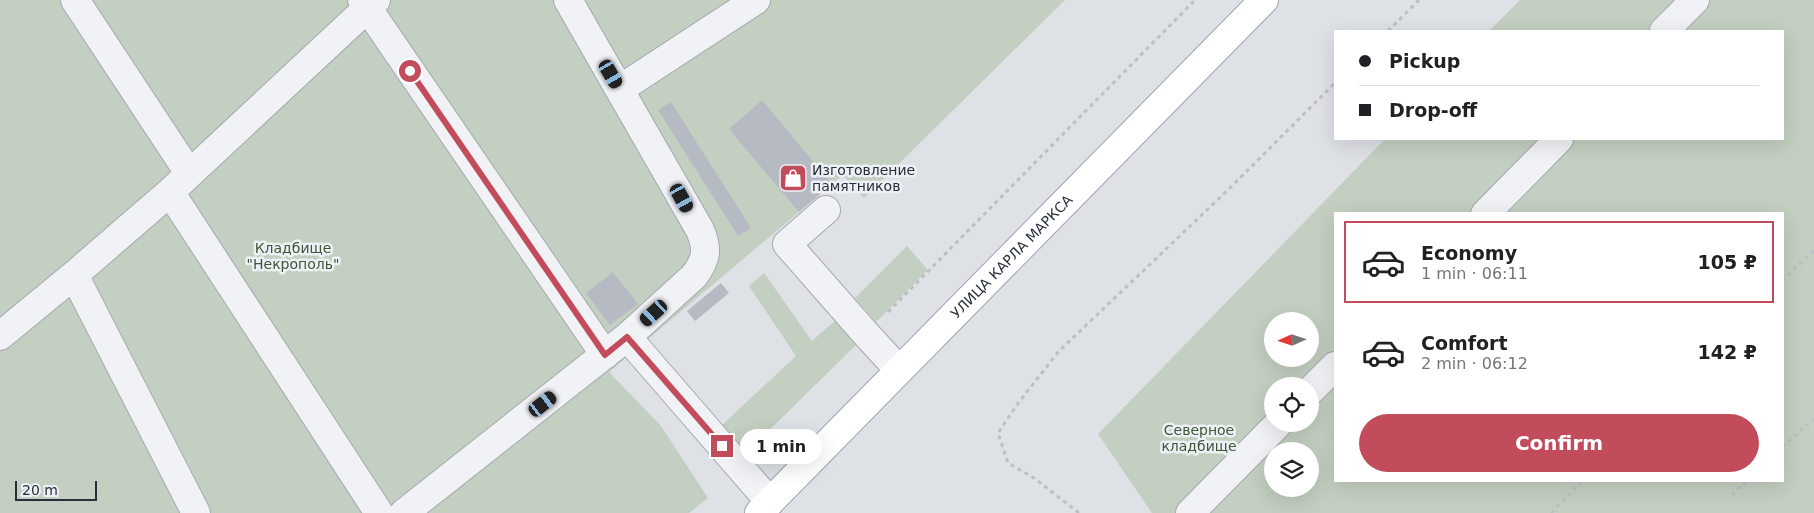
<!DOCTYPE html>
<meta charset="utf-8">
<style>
:root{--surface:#fff;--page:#f2f2f2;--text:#202124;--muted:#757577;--line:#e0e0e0;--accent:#c24c5c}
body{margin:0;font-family:"DejaVu Sans",sans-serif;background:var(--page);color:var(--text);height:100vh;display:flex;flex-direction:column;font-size:19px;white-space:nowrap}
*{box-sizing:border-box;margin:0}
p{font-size:16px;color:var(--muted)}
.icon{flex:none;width:28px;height:28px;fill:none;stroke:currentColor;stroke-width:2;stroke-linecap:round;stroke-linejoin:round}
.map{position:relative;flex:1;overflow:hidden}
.side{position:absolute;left:1334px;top:212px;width:450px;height:270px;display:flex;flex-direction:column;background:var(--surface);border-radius:0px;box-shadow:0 5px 20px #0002}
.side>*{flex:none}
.banner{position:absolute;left:1334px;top:30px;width:450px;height:110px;border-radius:0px;box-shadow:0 5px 20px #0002;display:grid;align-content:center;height:110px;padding:0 25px;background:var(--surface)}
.needle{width:32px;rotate:267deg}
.buttons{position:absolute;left:1264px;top:312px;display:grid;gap:10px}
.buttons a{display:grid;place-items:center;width:55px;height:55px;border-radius:50%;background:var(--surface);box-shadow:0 5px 20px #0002;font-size:25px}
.scale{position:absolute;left:15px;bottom:12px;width:82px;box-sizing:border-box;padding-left:5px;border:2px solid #282f3c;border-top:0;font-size:14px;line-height:18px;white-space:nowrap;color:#282f3c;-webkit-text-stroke:4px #edf0f4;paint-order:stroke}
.end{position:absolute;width:22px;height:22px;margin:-11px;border:6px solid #c24c5c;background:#fff;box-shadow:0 0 0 2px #fff}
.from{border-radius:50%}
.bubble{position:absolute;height:35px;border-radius:18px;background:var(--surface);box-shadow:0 5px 20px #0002;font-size:16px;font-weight:800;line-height:35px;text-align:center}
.car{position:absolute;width:15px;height:30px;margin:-15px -8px;border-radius:6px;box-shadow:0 0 4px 1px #0007;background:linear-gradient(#222 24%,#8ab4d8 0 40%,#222 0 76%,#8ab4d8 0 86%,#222 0)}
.banner b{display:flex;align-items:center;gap:18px;height:48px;font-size:19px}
.banner b+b{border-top:1px solid var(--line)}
.banner i{width:12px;height:12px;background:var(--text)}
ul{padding:9px 0 0;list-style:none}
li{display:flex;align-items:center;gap:15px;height:82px;margin:0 10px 8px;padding:0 15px;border:2px solid transparent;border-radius:0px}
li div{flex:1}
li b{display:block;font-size:19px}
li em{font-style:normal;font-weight:800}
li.selected{border-color:var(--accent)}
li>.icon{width:45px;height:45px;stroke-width:1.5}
.cta{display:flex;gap:10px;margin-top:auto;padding:10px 25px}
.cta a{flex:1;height:58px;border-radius:30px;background:var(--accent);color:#fff;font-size:20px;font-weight:800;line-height:58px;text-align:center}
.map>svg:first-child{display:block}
.green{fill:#c3cfc0;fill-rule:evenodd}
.building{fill:#b6bac2}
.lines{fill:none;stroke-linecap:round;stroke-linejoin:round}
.minor-casing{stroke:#a4a8b0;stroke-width:30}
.major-casing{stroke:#9ea5b1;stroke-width:30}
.path{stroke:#bcbfc5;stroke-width:3;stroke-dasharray:4 4;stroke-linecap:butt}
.minor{stroke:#f0f2f5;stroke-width:28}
.major{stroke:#fff;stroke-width:28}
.route{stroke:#c24c5c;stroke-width:6}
.labels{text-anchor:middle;stroke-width:5;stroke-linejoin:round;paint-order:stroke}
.poi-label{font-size:14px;fill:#282f3c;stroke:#edf0f4;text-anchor:start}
.park-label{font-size:14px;fill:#3c5637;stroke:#edf0f4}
.street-label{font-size:14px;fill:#282f3c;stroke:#edf0f4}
</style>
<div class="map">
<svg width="1814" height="513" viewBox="0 0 1814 513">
<rect width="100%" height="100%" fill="#dee1e6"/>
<path class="green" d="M 0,0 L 1065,0 L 864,198 L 843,175 L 609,372 L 661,426 L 708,498 L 689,513 L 0,513 Z
M 1520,0 L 1814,0 L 1814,513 L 1152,513 L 1098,434 L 1385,139 L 1782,139 L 1782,31 L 1489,31 ZM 1335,214 L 1782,214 L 1782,481 L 1335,481 ZM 1272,321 L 1310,321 L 1310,359 L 1272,359 ZM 1272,386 L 1310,386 L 1310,424 L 1272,424 ZM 1272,451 L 1310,451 L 1310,489 L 1272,489 Z
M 907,246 L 928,270 L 876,322 L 855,298 Z
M 764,273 L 812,341 L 836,320 L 856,345 L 746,453 L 721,426 L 796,356 L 749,286 Z"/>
<path class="building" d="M 762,100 L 832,184 L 799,212 L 729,129 Z
M 671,102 L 751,228 L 738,236 L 658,110 Z
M 613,272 L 638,304 L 610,325 L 586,293 Z
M 721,283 L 729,293 L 695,321 L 687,311 Z"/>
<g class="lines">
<g class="minor-casing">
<path id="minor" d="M 75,0 L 189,173
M 362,0 L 605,355
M 1664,31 L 1695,0
M 620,89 L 756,0
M 170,192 L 379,513
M 826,210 L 787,244 L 866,334 L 899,370
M 1485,214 L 1559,139
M 0,336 L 74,275
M 627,337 L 770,502
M 1310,391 L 1335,366
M 196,513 L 74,275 L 170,192 L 376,0
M 404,513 L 627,337 L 694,276 C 707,259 708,249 700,230 L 568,0
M 1190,513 L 1278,424"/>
</g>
<g class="major-casing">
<g id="major">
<path id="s1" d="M 759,513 L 1264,0"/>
</g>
</g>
<path class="path" d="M 1388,31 L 1419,0
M 1782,281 L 1814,250
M 888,312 L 1195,0
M 1782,447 L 1814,419
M 1732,495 L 1746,481
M 1079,513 L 1034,478 L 1008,463 L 998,433 L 1019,402 L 1059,351 L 1229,189 L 1335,83
M 1551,513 L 1582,481"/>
<use href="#minor" class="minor"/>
<use href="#major" class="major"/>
</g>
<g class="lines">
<path class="route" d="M 410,71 L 605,355 L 627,337 L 722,446"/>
</g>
<defs>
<g id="shop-square" transform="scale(1.4375)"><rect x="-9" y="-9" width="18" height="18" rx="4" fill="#c24c5c" stroke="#edf0f4"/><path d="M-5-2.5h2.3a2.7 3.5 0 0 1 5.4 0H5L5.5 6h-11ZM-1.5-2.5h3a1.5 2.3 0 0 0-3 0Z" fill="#fff"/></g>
</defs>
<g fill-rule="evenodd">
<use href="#shop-square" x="793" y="178"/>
</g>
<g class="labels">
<g class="poi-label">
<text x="812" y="175">Изготовление<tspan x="812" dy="16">памятников</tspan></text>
</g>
<g class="park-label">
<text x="293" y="253">Кладбище<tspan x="293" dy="16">"Некрополь"</tspan></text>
<text x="1199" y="435">Северное<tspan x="1199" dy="16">кладбище</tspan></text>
</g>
<g class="street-label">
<text dy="5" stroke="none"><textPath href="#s1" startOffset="360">УЛИЦА КАРЛА МАРКСА</textPath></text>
</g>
</g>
</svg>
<div class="buttons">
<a><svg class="needle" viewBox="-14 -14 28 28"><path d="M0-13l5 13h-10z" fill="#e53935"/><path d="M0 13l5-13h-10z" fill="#757577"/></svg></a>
<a><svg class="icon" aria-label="locate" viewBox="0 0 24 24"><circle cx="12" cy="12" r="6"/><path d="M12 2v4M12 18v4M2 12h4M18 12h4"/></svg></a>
<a><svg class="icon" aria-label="layers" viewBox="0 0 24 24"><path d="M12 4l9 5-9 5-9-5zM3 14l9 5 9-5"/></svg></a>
</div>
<div class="scale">20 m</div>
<i class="end from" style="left:410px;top:71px"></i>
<i class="end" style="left:722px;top:446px"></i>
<div class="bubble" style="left:740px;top:429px;width:82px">1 min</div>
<i class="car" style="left:611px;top:74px;rotate:150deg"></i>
<i class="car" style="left:682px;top:198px;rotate:151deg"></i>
<i class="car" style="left:654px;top:313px;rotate:228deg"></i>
<i class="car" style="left:543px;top:404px;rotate:52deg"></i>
<div class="banner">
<b><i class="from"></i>Pickup</b>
<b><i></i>Drop-off</b>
</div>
<section class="side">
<ul>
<li class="selected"><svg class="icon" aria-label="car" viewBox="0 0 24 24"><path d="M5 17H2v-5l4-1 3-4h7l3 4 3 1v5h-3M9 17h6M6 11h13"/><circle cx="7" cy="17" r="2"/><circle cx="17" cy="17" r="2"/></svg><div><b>Economy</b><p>1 min · 06:11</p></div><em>105 ₽</em></li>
<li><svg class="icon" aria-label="car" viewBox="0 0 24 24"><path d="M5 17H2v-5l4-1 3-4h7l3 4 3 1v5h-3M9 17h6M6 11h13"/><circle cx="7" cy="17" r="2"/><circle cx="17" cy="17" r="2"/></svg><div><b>Comfort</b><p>2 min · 06:12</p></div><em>142 ₽</em></li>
</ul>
<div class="cta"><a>Confirm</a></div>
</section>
</div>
